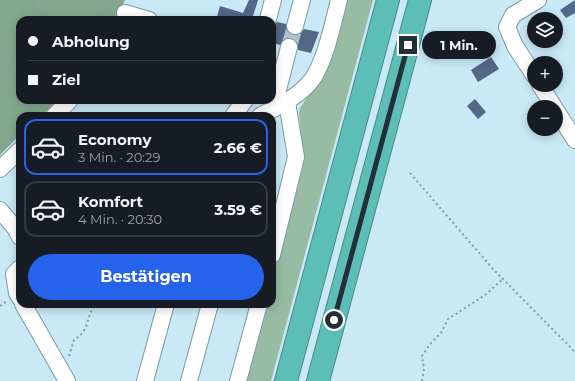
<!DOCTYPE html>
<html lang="de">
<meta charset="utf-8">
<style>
:root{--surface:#171b24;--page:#242831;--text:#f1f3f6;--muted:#9ea1a6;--line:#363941;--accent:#2563eb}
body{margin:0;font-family:Montserrat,sans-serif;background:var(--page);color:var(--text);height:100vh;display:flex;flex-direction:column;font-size:15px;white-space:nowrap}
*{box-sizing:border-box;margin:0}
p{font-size:13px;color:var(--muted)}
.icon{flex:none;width:22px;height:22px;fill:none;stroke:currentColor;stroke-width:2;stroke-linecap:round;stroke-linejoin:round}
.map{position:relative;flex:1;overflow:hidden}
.sheet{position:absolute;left:16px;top:112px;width:260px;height:196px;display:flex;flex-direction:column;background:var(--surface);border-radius:12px;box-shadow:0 2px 10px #0003}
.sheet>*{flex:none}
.guide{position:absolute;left:16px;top:16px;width:260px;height:88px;border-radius:12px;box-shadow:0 2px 10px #0003;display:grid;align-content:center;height:88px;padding:0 12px;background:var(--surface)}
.fabs{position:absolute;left:527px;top:12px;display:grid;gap:8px}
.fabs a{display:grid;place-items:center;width:36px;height:36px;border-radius:50%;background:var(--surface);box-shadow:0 2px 10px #0003;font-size:20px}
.end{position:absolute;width:18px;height:18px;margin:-9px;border:5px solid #222f34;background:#fff;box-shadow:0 0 0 2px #fff}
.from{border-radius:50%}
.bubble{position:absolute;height:28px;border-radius:14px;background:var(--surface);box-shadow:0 2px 10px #0003;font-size:13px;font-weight:700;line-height:28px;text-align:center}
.guide b{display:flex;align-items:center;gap:14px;height:38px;font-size:15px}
.guide b+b{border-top:1px solid var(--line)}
.guide i{width:10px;height:10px;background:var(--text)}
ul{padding:7px 0 0;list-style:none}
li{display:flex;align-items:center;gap:12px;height:56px;margin:0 8px 6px;padding:0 4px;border:2px solid var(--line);border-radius:12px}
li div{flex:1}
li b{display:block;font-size:15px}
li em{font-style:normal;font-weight:700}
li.current{border-color:var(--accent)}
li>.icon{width:36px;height:36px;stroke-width:1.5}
.button{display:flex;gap:8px;margin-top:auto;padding:8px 12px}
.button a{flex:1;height:46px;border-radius:24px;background:var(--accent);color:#fff;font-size:16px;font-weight:700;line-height:46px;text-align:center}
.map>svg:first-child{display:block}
.green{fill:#98bba3}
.forest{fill:#83a88e}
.building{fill:#536786}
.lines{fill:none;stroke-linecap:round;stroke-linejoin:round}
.minor-tunnel{stroke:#a8c4cf;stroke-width:16;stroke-dasharray:16 8;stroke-linecap:butt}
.minor-casing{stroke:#7b9aa6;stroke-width:18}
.highway-casing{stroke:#488c89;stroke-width:24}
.path{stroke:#839ba5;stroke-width:2;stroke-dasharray:2 3;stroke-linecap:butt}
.minor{stroke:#fff;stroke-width:16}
.highway{stroke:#5dbeb7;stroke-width:22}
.route{stroke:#222f34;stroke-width:5}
</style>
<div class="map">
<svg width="575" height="381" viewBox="0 0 575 381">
<rect width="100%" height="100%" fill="#c9e9f6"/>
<path class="green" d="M 346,0 L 373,0 L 271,381 L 245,381 L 266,304 L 272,304 L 272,279 L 303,156 L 299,113 L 300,108 L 318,81 Z"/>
<path class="forest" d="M 0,0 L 125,0 L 115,20 L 20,20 L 20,100 L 58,100 L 41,116 L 20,116 L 20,135 L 0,155 Z"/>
<path class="building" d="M 249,0 L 258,0 L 253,16 L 258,17 L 257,20 L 216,20 L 220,6 L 243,13 Z
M 575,0 L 575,13 L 566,18 L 560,10 Z
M 277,22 L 286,24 L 288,32 L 293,35 L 301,33 L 304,29 L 319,32 L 311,53 L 298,50 L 298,44 L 292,38 L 286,38 L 280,45 L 272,43 L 272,27 Z
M 491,57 L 499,69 L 478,82 L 471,70 Z
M 475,99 L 486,112 L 478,119 L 467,106 Z"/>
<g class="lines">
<path class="minor-tunnel" d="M 289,47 L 295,26"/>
<g class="minor-casing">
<path id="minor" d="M 125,13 L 149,20
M 268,19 L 273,0
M 295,26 L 302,0
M 534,75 L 515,46 L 507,27 L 513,15 L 538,0
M 540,85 L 554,107
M 273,109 L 289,47
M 556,110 L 575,140
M 54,116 L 70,100
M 233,116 L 245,100
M 260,116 C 277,107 298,97 311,81 C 325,63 333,23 339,0
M 0,169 L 20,150
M 0,210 L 15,228 L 20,237
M 272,255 L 296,157 L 287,102
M 20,268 L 14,274 L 17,293 L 20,298
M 23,304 L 67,381
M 145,381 L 166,304
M 189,381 L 210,304
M 238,381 L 259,304"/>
</g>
<g class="highway-casing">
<path id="highway" d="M 286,381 L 388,0
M 318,381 L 420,0"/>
</g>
<path class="path" d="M 32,0 L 37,9 L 48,20
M 100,20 L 113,0
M 0,73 L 4,68 L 20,57
M 410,173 L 493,269 L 575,352
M 0,306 L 7,301
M 69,356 L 74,340 C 93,328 84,313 98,304
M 422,381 L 424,369 L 422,356 L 431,343 L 441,333 L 448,319 L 485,295 L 503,279"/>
<use href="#minor" class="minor"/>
<use href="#highway" class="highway"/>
</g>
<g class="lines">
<path class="route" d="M 334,320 L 408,45"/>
</g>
</svg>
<div class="fabs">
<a><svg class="icon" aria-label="layers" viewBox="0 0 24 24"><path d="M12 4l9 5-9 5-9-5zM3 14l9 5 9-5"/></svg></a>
<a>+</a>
<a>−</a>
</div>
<i class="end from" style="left:334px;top:320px"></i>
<i class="end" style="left:408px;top:45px"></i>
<div class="bubble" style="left:422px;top:31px;width:74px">1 Min.</div>
<div class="guide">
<b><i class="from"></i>Abholung</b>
<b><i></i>Ziel</b>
</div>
<section class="sheet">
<ul>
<li class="current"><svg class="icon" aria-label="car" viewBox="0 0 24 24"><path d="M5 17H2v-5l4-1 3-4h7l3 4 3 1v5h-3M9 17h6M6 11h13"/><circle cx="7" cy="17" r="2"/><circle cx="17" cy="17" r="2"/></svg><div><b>Economy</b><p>3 Min. · 20:29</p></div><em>2.66 €</em></li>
<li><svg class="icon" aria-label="car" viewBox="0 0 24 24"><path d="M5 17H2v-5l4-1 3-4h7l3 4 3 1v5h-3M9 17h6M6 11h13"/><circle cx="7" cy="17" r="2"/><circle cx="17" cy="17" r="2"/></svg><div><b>Komfort</b><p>4 Min. · 20:30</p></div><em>3.59 €</em></li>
</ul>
<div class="button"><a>Bestätigen</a></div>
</section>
</div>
